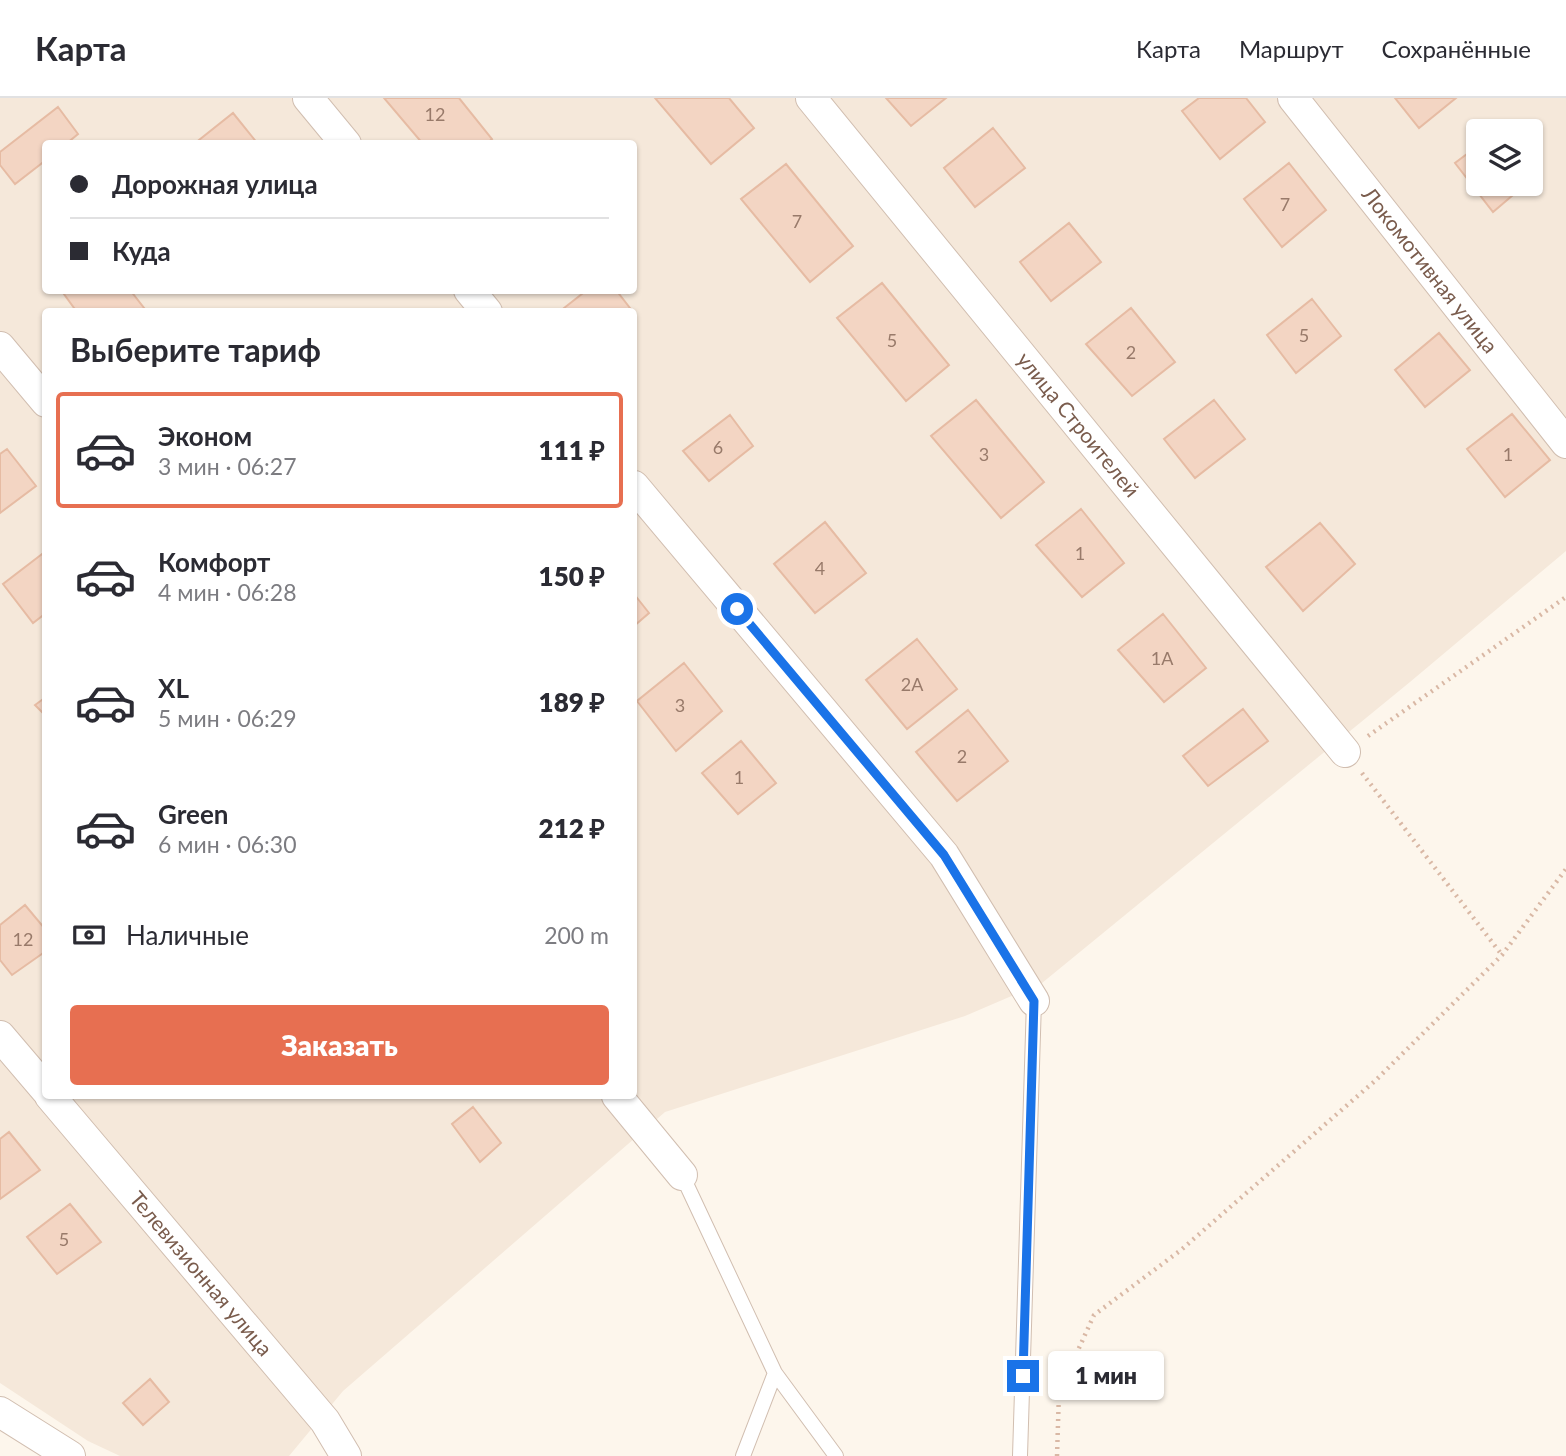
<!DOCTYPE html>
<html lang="ru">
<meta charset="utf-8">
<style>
:root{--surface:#fff;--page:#f2f2f3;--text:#2b2b33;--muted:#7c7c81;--line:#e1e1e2;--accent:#e76f51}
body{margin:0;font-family:Lato,sans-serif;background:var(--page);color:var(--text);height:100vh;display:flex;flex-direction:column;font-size:26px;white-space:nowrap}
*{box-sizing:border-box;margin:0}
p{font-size:23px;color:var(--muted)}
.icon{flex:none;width:38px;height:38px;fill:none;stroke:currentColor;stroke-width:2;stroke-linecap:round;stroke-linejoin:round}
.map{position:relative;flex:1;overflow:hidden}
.details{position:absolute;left:42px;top:210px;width:595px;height:791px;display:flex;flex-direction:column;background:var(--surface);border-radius:7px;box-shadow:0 2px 5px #0004}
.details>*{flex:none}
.hud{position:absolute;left:42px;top:42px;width:595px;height:154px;border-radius:7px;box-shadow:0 2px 5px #0004;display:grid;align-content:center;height:154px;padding:0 28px;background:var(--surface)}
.fabs{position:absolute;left:1466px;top:21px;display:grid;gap:14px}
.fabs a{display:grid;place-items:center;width:77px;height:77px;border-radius:7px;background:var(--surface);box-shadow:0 2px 5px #0004;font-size:35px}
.end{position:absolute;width:32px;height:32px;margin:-16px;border:9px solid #1a73e8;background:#fff;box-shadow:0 0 0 4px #fff}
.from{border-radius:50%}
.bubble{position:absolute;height:49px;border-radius:7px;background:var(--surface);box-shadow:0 2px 5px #0004;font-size:23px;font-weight:800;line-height:49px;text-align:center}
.hud b{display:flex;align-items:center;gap:24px;height:66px;font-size:26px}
.hud b+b{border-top:2px solid var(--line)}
.hud i{width:18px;height:18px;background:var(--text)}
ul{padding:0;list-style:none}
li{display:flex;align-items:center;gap:21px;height:116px;margin:0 14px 10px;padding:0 14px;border:4px solid transparent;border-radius:7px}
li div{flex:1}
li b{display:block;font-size:26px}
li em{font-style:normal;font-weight:800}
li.selected{border-color:var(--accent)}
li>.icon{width:63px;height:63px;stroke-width:1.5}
h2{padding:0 28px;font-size:32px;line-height:84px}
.pay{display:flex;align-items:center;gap:18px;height:77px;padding:0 28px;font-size:26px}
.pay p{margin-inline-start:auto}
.action{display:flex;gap:14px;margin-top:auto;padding:14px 28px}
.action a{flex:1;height:80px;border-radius:7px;background:var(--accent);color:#fff;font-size:28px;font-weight:800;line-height:80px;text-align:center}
header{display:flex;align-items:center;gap:42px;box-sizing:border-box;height:98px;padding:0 35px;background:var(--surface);border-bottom:2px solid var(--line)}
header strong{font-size:33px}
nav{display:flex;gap:38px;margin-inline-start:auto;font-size:24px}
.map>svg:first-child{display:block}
.residential{fill:#f5e8da;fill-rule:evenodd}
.building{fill:#f3d5c3;stroke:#e6bba3;stroke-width:2}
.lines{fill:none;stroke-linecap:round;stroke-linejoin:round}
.lane-casing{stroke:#d1beb0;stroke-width:16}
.street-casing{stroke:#d1beb0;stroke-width:32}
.path{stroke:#d9b8a5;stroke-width:4.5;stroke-dasharray:2 5;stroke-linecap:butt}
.lane{stroke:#fff;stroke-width:14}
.street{stroke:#fff;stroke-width:30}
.route{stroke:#1a73e8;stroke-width:9}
.labels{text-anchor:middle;stroke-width:5;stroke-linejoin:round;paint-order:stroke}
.number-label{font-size:18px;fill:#987a6a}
.street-label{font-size:21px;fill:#7a5c4d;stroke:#fffaf3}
</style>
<header>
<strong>Карта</strong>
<nav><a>Карта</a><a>Маршрут</a><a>Сохранённые</a></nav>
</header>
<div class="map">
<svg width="1566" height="1358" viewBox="0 0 1566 1358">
<rect width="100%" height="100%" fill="#fdf6ec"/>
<path class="residential" d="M 0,0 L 1566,0 L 1566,453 L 1410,584 L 1042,885 L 965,918 L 665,1014 L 343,1293 L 289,1358 L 120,1358 L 88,1343 L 0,1285 ZM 1479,33 L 1531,33 L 1531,86 L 1479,86 ZM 46,46 L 634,46 L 634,192 L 46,192 ZM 46,214 L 634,214 L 634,998 L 46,998 Z"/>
<path class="building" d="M 384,0 L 459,0 L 492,41 L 486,46 L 423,46 Z
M 655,0 L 729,0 L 754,30 L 711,66 Z
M 886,0 L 946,0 L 911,28 Z
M 1199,0 L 1246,0 L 1265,24 L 1220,61 L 1182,13 Z
M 1395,0 L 1456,0 L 1419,30 Z
M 58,9 L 78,36 L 66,46 L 46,46 L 46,62 L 15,86 L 0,67 L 0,54 Z
M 233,15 L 258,46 L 194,46 Z
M 993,30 L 1025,70 L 975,109 L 944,70 Z
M 1479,47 L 1479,86 L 1526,86 L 1493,114 L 1455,65 Z
M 1289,65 L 1326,112 L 1282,149 L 1244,101 Z
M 786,66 L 853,148 L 810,184 L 741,101 Z
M 1069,125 L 1101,164 L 1051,203 L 1020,164 Z
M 882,185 L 949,267 L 906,303 L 837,220 Z
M 61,192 L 130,192 L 144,210 L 140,214 L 77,214 Z
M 587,192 L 616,192 L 633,214 L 559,214 Z
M 1312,201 L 1341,238 L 1296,275 L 1267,237 Z
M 1131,210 L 1175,264 L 1132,298 L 1086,246 Z
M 1439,235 L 1470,272 L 1425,309 L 1395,272 Z
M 976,302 L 1044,384 L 1001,420 L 931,338 Z
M 1214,302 L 1245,341 L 1195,380 L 1164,341 Z
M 1512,316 L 1550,362 L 1505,399 L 1467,351 Z
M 730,317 L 753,348 L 709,383 L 683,353 Z
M 7,351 L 36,388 L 0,415 L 0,356 Z
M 1081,411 L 1124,465 L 1082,499 L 1036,447 Z
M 825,424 L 866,475 L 815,515 L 774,466 Z
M 1320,425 L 1355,466 L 1303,513 L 1266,469 Z
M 46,453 L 46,515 L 33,525 L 3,486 Z
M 634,496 L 649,515 L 634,528 Z
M 1163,516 L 1206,570 L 1164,604 L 1118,552 Z
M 917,541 L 957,591 L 907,631 L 866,582 Z
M 684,565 L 722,613 L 676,653 L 637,603 Z
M 46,599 L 46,618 L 35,607 Z
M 1243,611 L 1268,643 L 1208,688 L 1183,658 Z
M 968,612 L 1008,663 L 957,703 L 916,654 Z
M 741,643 L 776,685 L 738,716 L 702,675 Z
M 25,807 L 46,832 L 46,853 L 12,877 L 0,862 L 0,827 Z
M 473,1009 L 501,1045 L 480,1064 L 452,1026 Z
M 9,1034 L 40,1072 L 0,1101 L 0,1041 Z
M 70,1106 L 101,1144 L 57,1176 L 27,1139 Z
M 150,1281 L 169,1304 L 143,1327 L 123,1305 Z"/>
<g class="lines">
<g class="lane-casing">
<path id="lane" d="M 682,1077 L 775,1275 L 743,1358
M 775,1275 L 836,1358
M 1020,1358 L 1034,903"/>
</g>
<g class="street-casing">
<g id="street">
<path d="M 308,0 L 346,46"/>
<path id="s1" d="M 811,0 L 1345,654"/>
<path id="s2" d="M 1293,0 L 1566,345"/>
<path d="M 469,192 L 487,214"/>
<path d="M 0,249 L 46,304"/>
<path d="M 634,388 L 944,757 L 1034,903"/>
<path d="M 0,938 L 46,992"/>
<path id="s3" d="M 50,998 L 325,1323 L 346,1358"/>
<path d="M 617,998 L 682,1077"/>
<path d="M 0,1314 L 70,1358"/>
</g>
</g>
<path class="path" d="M 1368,638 L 1566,499
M 1362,675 L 1502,857
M 1057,1358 L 1059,1294 L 1094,1217 L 1181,1152 L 1376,982 L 1502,857 L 1566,771"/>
<use href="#lane" class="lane"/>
<use href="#street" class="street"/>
</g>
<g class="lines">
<path class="route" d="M 737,511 L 944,757 L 1034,903 L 1023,1278"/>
</g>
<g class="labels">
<g class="number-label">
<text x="435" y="23">12</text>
<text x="1285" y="113">7</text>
<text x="797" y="130">7</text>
<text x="1304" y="244">5</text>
<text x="892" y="249">5</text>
<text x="1131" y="261">2</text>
<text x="718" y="356">6</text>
<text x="984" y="363">3</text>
<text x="1508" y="363">1</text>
<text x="1080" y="462">1</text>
<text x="820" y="477">4</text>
<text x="1162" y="567">1А</text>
<text x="912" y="593">2А</text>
<text x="680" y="614">3</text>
<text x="962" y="665">2</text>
<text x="739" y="686">1</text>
<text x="23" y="848">12</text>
<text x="64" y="1148">5</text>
</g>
<g class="street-label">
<text dy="7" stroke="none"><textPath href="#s2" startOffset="220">Локомотивная улица</textPath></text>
<text dy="7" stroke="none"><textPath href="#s1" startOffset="422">улица Строителей</textPath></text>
<text dy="7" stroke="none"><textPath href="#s3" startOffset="233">Телевизионная улица</textPath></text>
</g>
</g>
</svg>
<div class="fabs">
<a><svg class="icon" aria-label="layers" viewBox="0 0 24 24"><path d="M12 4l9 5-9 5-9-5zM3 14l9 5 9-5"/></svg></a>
</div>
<i class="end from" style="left:737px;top:511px"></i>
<i class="end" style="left:1023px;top:1278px"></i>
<div class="bubble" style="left:1048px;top:1253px;width:116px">1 мин</div>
<div class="hud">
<b><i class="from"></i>Дорожная улица</b>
<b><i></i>Куда</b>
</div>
<section class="details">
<h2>Выберите тариф</h2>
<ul>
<li class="selected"><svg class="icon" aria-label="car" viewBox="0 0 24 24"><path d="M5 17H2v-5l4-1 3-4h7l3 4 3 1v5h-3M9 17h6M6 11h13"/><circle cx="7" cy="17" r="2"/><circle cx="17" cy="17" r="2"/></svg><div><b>Эконом</b><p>3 мин · 06:27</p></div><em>111 ₽</em></li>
<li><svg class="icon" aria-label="car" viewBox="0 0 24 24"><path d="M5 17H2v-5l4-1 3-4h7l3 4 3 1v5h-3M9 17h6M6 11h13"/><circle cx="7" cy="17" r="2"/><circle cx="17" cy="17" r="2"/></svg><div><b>Комфорт</b><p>4 мин · 06:28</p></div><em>150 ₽</em></li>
<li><svg class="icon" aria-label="car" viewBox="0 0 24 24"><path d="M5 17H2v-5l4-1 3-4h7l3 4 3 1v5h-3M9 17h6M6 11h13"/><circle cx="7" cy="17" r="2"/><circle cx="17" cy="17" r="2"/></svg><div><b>XL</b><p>5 мин · 06:29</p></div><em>189 ₽</em></li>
<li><svg class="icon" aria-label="car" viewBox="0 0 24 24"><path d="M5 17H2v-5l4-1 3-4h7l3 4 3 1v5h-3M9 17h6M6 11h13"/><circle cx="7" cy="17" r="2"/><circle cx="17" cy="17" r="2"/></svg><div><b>Green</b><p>6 мин · 06:30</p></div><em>212 ₽</em></li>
</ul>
<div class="pay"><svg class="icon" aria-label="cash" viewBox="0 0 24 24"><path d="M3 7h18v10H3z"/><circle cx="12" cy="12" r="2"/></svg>Наличные<p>200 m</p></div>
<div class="action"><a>Заказать</a></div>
</section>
</div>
